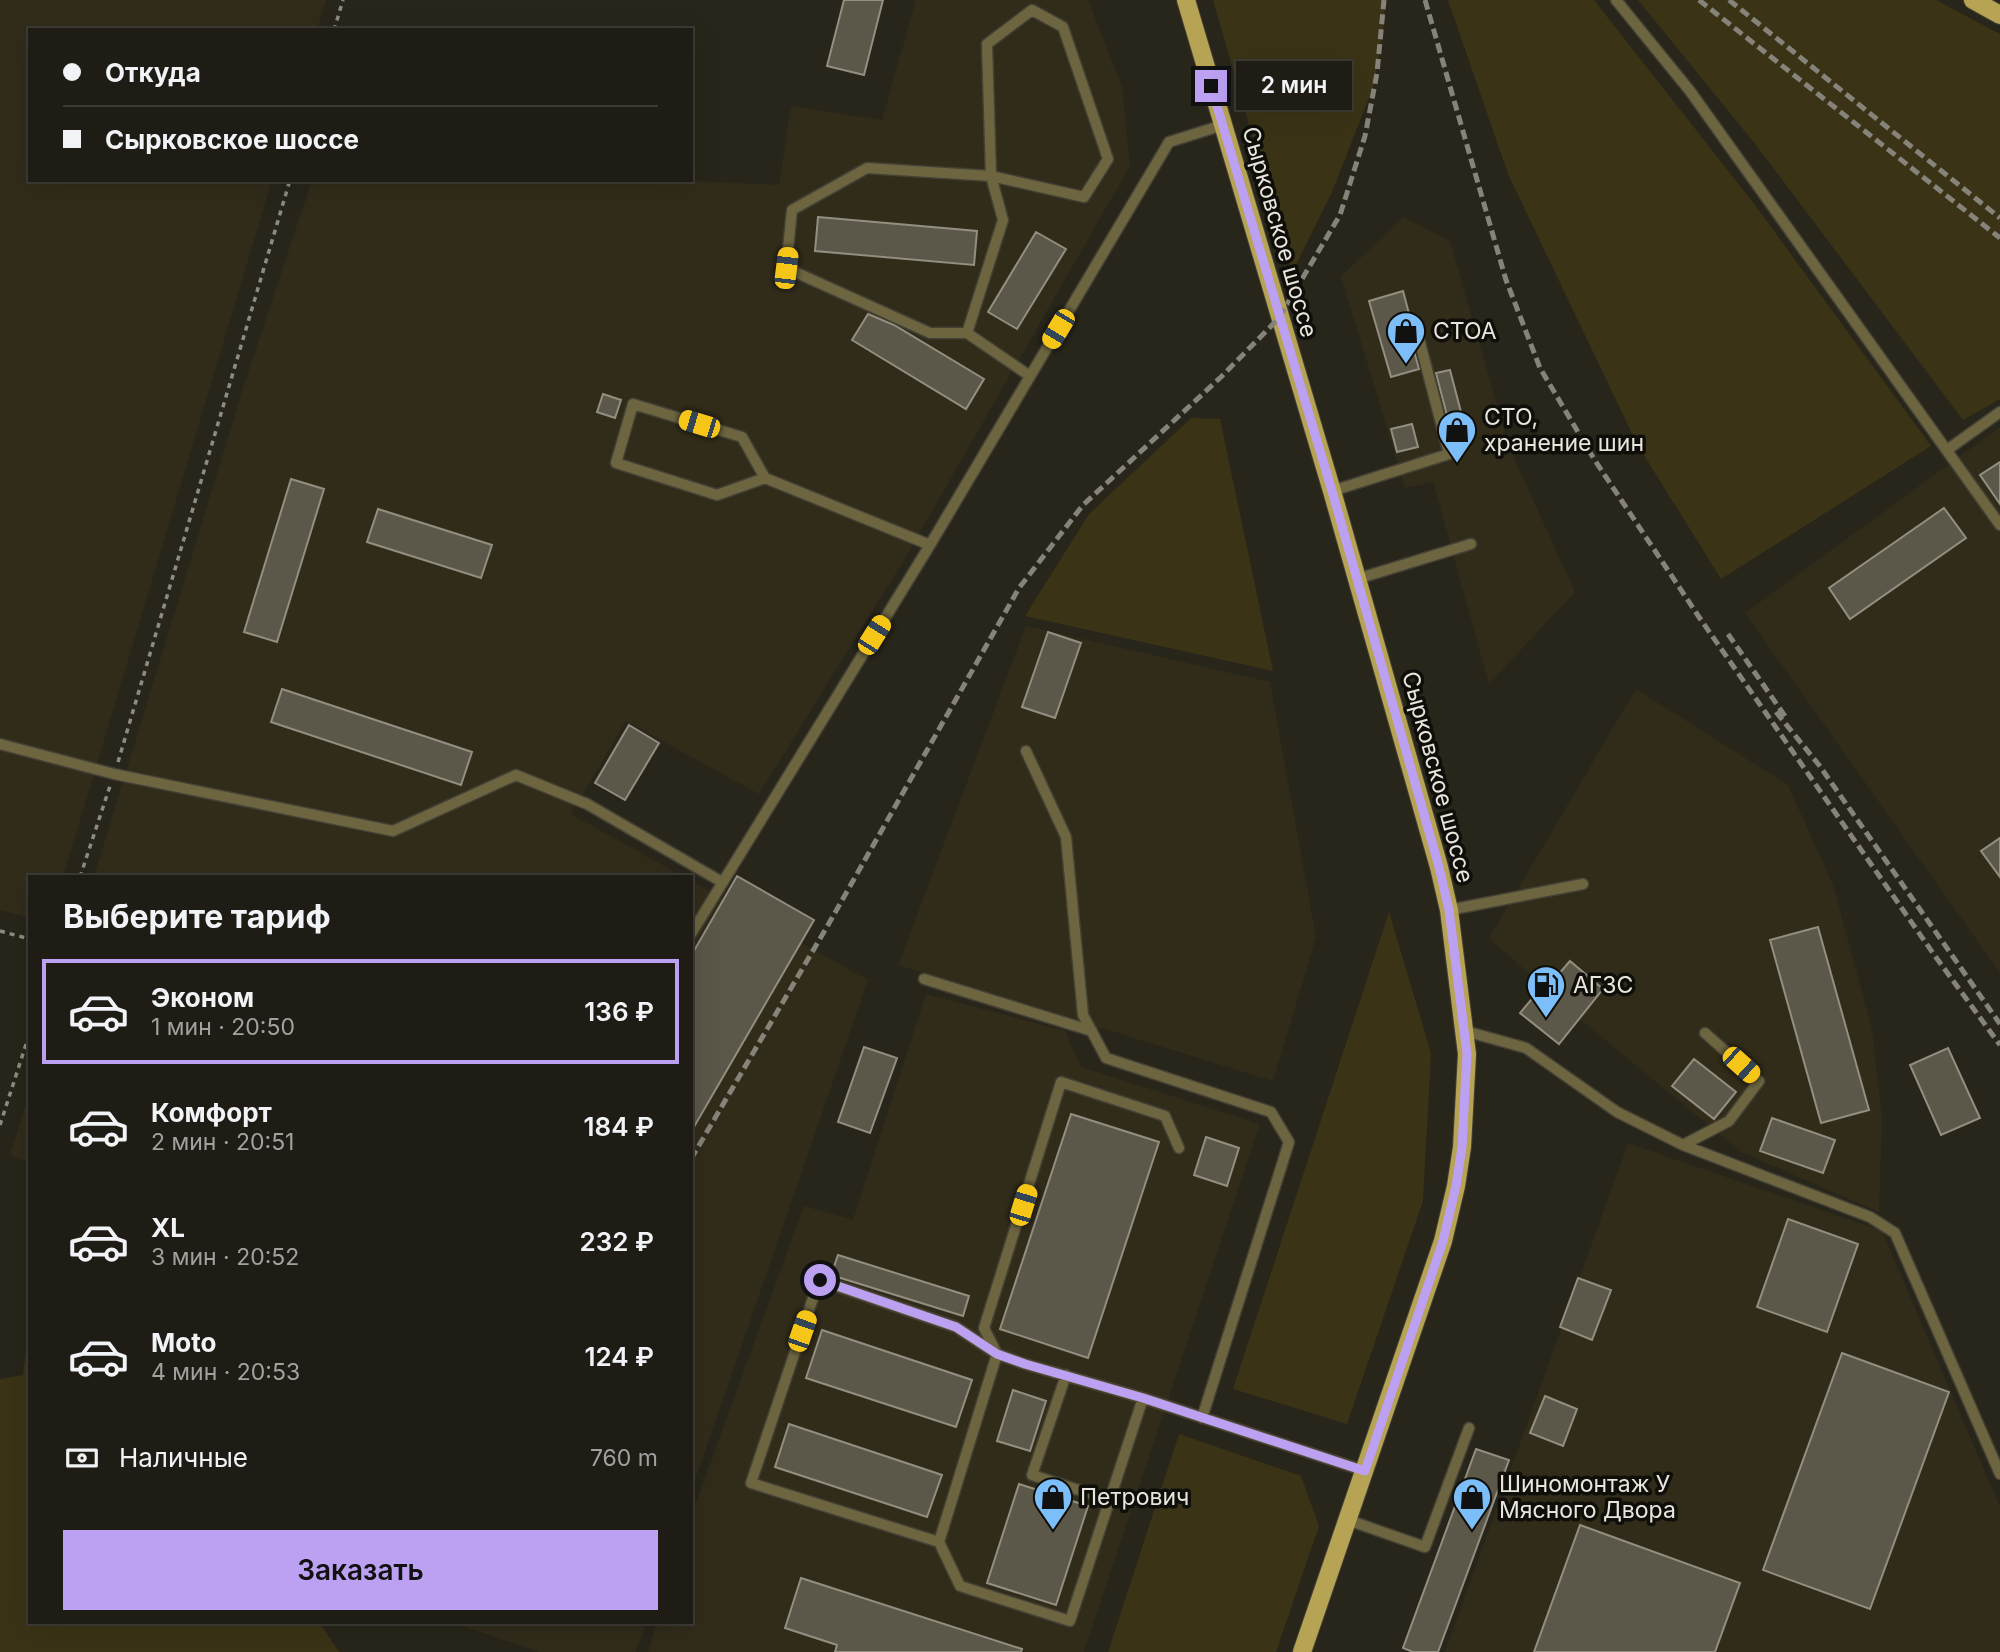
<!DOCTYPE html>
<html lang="ru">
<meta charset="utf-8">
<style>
:root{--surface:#1e1c14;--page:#2b2922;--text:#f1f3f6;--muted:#a1a1a0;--line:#3c3a34;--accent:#bca0f2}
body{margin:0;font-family:Inter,sans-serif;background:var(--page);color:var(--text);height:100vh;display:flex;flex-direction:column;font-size:26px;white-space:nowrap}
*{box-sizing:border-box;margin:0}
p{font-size:23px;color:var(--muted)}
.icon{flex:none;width:38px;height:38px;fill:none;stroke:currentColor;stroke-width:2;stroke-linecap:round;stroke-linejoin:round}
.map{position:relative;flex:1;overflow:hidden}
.drawer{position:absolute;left:28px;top:875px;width:665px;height:749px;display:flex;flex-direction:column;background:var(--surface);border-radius:0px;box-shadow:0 7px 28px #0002,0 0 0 2px var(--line)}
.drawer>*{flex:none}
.banner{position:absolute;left:28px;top:28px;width:665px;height:154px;border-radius:0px;box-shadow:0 7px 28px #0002,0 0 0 2px var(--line);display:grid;align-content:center;height:154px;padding:0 35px;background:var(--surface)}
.end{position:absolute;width:32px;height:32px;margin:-16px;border:9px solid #bca0f2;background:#111;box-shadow:0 0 0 4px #111}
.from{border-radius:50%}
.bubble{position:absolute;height:49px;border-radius:0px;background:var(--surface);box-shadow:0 7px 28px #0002,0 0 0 2px var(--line);font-size:23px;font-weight:600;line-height:49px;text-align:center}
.car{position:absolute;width:21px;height:42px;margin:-21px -10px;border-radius:9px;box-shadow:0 0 5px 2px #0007;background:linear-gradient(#f5c518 24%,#345 0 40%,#f5c518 0 76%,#345 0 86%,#f5c518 0)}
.banner b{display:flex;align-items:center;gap:24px;height:66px;font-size:26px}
.banner b+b{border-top:2px solid var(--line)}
.banner i{width:18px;height:18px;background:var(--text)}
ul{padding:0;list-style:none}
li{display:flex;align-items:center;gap:21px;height:105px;margin:0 14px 10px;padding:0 21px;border:4px solid transparent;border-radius:0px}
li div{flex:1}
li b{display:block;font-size:26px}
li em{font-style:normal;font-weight:600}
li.active{border-color:var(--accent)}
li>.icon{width:63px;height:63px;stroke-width:1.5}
h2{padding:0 35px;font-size:32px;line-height:84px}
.pay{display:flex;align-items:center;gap:18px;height:77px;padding:0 35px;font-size:26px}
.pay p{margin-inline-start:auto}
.action{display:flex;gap:14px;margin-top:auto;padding:14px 35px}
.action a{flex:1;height:80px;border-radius:0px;background:var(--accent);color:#111;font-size:28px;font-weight:600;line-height:80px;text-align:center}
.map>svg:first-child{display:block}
.built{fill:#312c1a}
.green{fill:#3a3316}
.building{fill:#5b584a;stroke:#928e80;stroke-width:2}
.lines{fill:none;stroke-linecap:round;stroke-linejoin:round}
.service-casing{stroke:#434035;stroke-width:13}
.primary-casing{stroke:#434035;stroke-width:20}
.path{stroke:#8e8c82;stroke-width:3.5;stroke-dasharray:5 5;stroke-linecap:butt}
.service{stroke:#6d6540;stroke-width:10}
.primary{stroke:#b6a353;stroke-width:18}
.rail{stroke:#86837a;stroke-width:5;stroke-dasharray:10 5;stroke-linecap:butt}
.route{stroke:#bca0f2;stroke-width:9}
.labels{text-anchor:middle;stroke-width:7;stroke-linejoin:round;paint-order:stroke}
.street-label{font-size:23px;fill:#e7e5dd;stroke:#100e09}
.poi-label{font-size:23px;fill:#e7e5dd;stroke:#100e09;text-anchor:start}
</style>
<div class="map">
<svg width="2000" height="1652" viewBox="0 0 2000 1652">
<rect width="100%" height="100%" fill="#28251a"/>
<path class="built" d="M 0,0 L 326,0 L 317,30 L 30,30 L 30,180 L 272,180 L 63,877 L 30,877 L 30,918 L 0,910 Z
M 916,0 L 1088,0 L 1122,86 L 1130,166 L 904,560 L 759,794 L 626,721 L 571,814 L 684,877 L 94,877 L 244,385 L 312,180 L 670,180 L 779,185 L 791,106 L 882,120 Z
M 1404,217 L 1450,241 L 1509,447 L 1575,592 L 1489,684 L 1433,482 L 1405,488 L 1341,276 Z
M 2000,427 L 2000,973 L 1745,613 Z
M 1026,626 L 1270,682 L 1316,937 L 1273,1081 L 898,965 Z
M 1636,689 L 1788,785 L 1833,885 L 1872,1029 L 1882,1120 L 1879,1212 L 1741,1152 L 1582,1021 L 1489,938 Z
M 691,881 L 868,980 L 691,1492 Z
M 926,994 L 1065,1031 L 1081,1067 L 1260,1124 L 1084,1652 L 648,1652 L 657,1622 L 691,1622 L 691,1516 L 804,1206 L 853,1220 Z
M 30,1090 L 30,1163 L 10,1155 Z
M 1628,1143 L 1882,1231 L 2000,1507 L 2000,1652 L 1445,1652 Z
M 451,1622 L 646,1622 L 636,1652 L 540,1652 Z"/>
<path class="green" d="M 1213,0 L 1385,0 L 1383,32 L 1374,85 L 1332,192 L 1292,273 Z
M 1448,0 L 1594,0 L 1755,205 L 1931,446 L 1721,579 L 1637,444 L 1508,174 Z
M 1638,0 L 1936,0 L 2000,34 L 2000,399 L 1963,420 L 1756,145 Z
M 1191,418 L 1220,419 L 1273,671 L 1025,616 L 1089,514 Z
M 1389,912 L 1431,1053 L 1423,1201 L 1347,1424 L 1233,1389 Z
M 30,1317 L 30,1622 L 314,1622 L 323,1628 L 339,1652 L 0,1652 L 0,1379 L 23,1375 Z
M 1179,1434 L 1301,1476 L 1319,1526 L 1276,1652 L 1108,1652 Z"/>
<path class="building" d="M 844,0 L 883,0 L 864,75 L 827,66 Z
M 818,217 L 977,231 L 974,265 L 815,251 Z
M 1036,232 L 1066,249 L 1017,329 L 988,312 Z
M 1403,291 L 1412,325 L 1409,333 L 1419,369 L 1391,377 L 1369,301 Z
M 868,314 L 894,325 L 984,379 L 966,409 L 852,340 Z
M 1450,370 L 1466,431 L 1452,435 L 1436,373 Z
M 603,394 L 621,400 L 615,418 L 597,412 Z
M 1412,424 L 1418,447 L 1397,452 L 1391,429 Z
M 2000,462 L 2000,504 L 1980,475 Z
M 291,479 L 324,489 L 277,642 L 244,632 Z
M 1944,508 L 1966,538 L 1850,619 L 1829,588 Z
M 378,509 L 492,545 L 481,578 L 367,542 Z
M 1048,632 L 1081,643 L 1055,718 L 1022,707 Z
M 282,689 L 472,752 L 461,785 L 271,722 Z
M 629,725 L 659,743 L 625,800 L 595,783 Z
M 2000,838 L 2000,877 L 1981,851 Z
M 737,876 L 814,920 L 691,1132 L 691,956 Z
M 1818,927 L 1869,1110 L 1821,1123 L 1770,940 Z
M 1570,961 L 1603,989 L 1559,1044 L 1520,1013 L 1536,994 L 1539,997 Z
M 864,1047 L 897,1058 L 870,1133 L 838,1122 Z
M 1948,1048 L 1980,1118 L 1941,1135 L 1910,1065 Z
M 1694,1059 L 1736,1092 L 1714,1119 L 1672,1086 Z
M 1071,1114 L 1159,1142 L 1088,1358 L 1000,1329 Z
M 1772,1118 L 1835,1140 L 1823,1173 L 1760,1151 Z
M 1206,1137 L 1239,1148 L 1227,1186 L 1194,1175 Z
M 1788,1219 L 1858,1244 L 1827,1332 L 1757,1307 Z
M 838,1255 L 969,1296 L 963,1316 L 831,1275 Z
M 1578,1278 L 1611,1290 L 1592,1340 L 1560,1327 Z
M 822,1330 L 972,1380 L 956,1427 L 806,1378 Z
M 1842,1353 L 1949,1392 L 1870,1609 L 1763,1570 Z
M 1013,1390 L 1046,1401 L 1030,1451 L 997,1441 Z
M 1545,1396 L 1577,1409 L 1563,1446 L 1530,1433 Z
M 789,1424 L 942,1475 L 927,1517 L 775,1467 Z
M 1476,1449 L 1509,1460 L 1438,1652 L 1413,1652 L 1403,1648 Z
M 1019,1484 L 1088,1506 L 1056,1605 L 987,1583 Z
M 1580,1525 L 1740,1583 L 1715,1652 L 1534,1652 Z
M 801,1578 L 1022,1649 L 1021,1652 L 835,1652 L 837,1645 L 785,1628 Z"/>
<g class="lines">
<g class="service-casing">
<path id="service" d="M 1616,0 L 1690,91 L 2000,525
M 967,333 L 930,333 L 786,268 L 792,210 L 867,168 L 991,176 L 1084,197 L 1108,159 L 1063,27 L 1032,10 L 987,44 L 991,176 L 1003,220 L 967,333 L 1030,376
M 1947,450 L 2000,412
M 765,478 L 717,495 L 616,463 L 633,404 L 742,437 L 765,478 L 930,545
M 1332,491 L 1449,454 L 1417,331
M 1357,579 L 1471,544
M 0,744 L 114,774 L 393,831 L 516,775 L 587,804 L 722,882
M 1026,751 L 1066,837 L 1083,1015 L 1106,1058 L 1271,1112 L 1289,1142 L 1202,1418
M 1449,910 L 1583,884
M 691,934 L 930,545 L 1169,142 L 1223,125
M 924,979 L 1092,1031
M 1465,1031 L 1526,1048 L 1617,1112 L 1683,1145 L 1870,1217 L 1895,1233 L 2000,1474
M 1683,1145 L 1729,1121 L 1759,1081 L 1705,1033
M 1179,1148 L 1165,1116 L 1061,1082 L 984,1328 L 997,1354 L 939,1542 L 751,1483 L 819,1280 L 956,1327 L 997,1354 L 1025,1364 L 1143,1398 L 1365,1471
M 1066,1375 L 1032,1475 L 1110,1500
M 1348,1520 L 1425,1547 L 1469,1428
M 939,1542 L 960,1586 L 1070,1621 L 1143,1398"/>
</g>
<g class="primary-casing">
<path id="primary" d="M 1186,0 L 1332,491 L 1439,867 L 1449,910 L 1467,1054 L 1462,1147 L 1456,1186 L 1443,1241 L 1302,1652
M 1973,0 L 2000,15"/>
</g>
<path class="path" d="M 334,30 L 343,0
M 118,762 L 290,180
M 80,877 L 110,786
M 0,931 L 30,939
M 0,1125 L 30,1032"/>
<use href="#service" class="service"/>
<use href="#primary" class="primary"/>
<path class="rail" d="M 1425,0 L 1506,280 L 1540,368 L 1594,459 L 1699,617 L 1935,956 L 2000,1045
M 1699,0 L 2000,238
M 1729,0 L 2000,218
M 1728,634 L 1787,719
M 1776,712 L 1819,765 L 2000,1024
M 691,1159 L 828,925 L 1019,588 L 1083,505 L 1221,377 L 1279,318 L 1305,274 L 1340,215 L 1365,136 L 1377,73 L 1384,0"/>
</g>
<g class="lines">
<path class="route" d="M 820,1280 L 956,1327 L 997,1354 L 1025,1364 L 1143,1398 L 1365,1471 L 1443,1241 L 1456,1186 L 1462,1147 L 1467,1054 L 1449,910 L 1439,867 L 1332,491 L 1211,86"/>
</g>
<defs>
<g id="shop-pin" transform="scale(2.0125)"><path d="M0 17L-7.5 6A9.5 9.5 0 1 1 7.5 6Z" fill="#7cbef9" stroke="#100e09"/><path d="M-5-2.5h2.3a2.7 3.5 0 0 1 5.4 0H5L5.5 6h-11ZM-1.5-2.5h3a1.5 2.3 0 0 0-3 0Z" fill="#111"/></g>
<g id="fuel-pin" transform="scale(2.0125)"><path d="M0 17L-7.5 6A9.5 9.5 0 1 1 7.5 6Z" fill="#7cbef9" stroke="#100e09"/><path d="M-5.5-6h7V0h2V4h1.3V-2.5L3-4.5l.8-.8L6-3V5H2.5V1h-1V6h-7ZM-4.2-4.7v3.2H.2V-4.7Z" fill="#111"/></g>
</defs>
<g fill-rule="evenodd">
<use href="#shop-pin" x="1406" y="331"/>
<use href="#shop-pin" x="1457" y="430"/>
<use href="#fuel-pin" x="1546" y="985"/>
<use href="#shop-pin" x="1053" y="1497"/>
<use href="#shop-pin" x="1472" y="1497"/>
</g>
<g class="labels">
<g class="street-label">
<text transform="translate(1280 232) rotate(74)" y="8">Сырковское шоссе</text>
<text transform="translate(1438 777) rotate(75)" y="8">Сырковское шоссе</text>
</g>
<g class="poi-label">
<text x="1433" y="339">СТОА</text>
<text x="1484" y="425">СТО,<tspan x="1484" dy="26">хранение шин</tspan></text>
<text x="1573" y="993">АГЗС</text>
<text x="1499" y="1492">Шиномонтаж У<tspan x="1499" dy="26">Мясного Двора</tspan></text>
<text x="1080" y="1505">Петрович</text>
</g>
</g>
</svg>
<i class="end from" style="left:820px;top:1280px"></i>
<i class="end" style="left:1211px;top:86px"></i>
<div class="bubble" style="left:1236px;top:61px;width:116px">2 мин</div>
<i class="car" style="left:786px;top:268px;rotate:7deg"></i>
<i class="car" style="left:1058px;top:329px;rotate:211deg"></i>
<i class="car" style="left:699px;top:424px;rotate:287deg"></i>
<i class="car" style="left:874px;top:635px;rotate:32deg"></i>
<i class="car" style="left:1741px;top:1065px;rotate:132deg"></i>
<i class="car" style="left:1023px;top:1205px;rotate:17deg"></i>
<i class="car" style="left:802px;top:1331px;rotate:19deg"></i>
<div class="banner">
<b><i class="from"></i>Откуда</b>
<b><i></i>Сырковское шоссе</b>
</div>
<section class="drawer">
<h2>Выберите тариф</h2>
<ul>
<li class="active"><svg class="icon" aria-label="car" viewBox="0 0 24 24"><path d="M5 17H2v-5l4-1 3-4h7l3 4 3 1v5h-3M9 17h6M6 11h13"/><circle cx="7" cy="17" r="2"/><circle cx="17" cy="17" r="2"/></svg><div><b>Эконом</b><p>1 мин · 20:50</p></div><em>136 ₽</em></li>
<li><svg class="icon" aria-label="car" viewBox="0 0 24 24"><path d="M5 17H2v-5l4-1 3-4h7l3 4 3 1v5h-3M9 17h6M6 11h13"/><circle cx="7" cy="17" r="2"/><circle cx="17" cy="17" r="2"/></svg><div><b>Комфорт</b><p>2 мин · 20:51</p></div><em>184 ₽</em></li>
<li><svg class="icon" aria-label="car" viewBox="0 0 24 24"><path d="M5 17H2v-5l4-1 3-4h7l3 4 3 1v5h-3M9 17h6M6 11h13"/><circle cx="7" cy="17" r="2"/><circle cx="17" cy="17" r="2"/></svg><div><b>XL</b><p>3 мин · 20:52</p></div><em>232 ₽</em></li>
<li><svg class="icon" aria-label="car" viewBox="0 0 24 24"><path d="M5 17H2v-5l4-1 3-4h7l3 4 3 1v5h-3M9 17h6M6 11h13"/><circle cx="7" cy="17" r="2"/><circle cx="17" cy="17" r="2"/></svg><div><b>Moto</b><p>4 мин · 20:53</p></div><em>124 ₽</em></li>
</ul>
<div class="pay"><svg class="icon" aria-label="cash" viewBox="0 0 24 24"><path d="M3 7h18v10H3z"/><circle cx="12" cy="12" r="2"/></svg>Наличные<p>760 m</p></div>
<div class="action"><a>Заказать</a></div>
</section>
</div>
